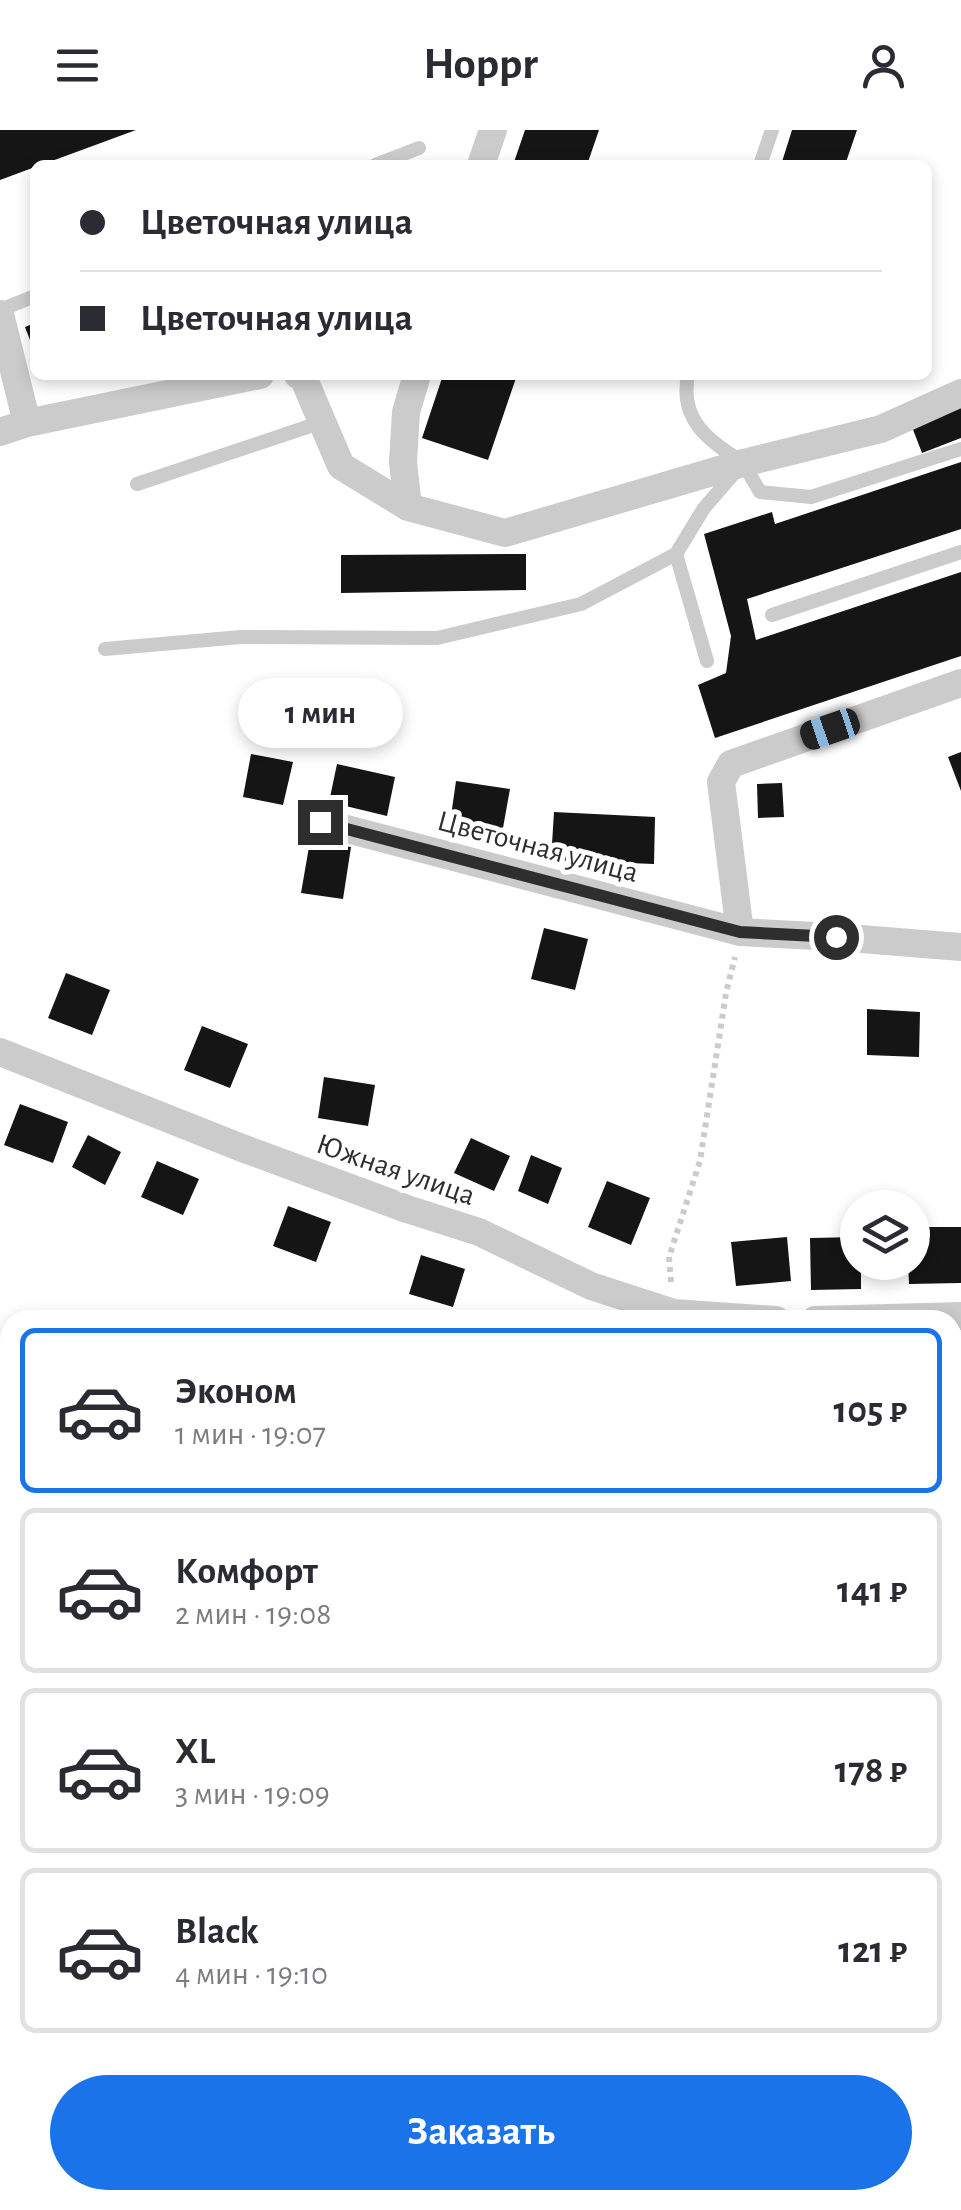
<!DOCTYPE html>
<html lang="ru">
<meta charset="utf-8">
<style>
:root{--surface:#fff;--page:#f7f7f7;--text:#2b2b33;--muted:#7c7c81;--line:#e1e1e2;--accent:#1a73e8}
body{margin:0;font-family:"Alegreya Sans",sans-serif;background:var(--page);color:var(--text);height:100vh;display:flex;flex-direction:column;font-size:38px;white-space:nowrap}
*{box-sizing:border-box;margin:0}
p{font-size:32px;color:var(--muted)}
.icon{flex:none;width:55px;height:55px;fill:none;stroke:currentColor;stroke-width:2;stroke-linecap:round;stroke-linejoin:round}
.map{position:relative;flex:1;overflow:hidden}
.details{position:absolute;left:0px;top:1180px;width:962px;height:900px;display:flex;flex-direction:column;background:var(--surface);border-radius:30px 30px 0 0;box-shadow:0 5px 15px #0003}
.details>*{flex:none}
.banner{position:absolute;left:30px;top:30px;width:902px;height:220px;border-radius:15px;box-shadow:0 5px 15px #0003;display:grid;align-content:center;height:220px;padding:0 50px;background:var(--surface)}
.buttons{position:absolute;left:840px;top:1060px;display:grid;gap:20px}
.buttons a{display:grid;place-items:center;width:90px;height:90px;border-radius:50%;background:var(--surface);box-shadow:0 5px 15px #0003;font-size:50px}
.end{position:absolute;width:45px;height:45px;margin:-22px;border:12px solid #2e2e2e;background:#fff;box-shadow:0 0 0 5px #fff}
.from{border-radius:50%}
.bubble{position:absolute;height:70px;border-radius:35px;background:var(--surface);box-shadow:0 5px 15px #0003;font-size:32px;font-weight:700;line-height:70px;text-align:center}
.car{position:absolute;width:30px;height:60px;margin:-30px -15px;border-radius:12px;box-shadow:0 0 8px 2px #0007;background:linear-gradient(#222 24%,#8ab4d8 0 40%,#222 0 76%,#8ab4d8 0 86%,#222 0)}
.banner b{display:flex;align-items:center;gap:35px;height:95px;font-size:38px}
.banner b+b{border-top:2px solid var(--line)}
.banner i{width:25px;height:25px;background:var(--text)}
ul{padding:18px 0 0;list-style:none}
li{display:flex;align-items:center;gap:30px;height:165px;margin:0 20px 15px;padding:0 30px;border:5px solid var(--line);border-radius:15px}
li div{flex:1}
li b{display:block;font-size:38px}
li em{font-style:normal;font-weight:700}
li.selected{border-color:var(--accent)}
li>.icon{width:90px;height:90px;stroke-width:1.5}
.action{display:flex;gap:20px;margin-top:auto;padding:20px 50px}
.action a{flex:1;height:115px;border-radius:60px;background:var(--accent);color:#fff;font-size:40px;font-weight:700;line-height:115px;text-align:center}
header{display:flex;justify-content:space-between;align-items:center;height:130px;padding:0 50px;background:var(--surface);font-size:45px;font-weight:700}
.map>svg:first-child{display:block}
.green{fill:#e5eddb}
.building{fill:#151515}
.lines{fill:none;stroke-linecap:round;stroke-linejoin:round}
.path{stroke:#cbcbcb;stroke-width:6;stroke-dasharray:5 5;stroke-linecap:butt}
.service{stroke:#cbcbcb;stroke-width:14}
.minor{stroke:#cbcbcb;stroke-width:28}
.route{stroke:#2e2e2e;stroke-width:12}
.labels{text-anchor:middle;stroke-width:10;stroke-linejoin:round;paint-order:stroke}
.street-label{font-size:30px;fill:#2e2e2e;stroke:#fff}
</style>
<header><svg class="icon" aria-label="menu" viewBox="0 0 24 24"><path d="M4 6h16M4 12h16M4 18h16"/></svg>Hoppr<svg class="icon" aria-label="person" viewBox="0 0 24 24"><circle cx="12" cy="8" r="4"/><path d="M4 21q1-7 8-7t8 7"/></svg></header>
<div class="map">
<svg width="961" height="2080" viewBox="0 0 961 2080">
<rect width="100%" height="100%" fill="#fff"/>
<path class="green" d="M 0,1749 L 10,1753 L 10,2070 L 952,2070 L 953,1914 L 961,1909 L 961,2080 L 0,2080 Z"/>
<path class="building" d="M 0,0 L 136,0 L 41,35 L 35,35 L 35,37 L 0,50 Z
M 525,0 L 599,0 L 587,35 L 513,35 Z
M 792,0 L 857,0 L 845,35 L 781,35 Z
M 35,193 L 35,223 L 25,197 Z
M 443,245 L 517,245 L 488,330 L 422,308 Z
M 961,278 L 961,308 L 922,323 L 912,297 Z
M 961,332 L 961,399 L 747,469 L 756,510 L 961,442 L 961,526 L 715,608 L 698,555 L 726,543 L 731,506 L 704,404 L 772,382 L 775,394 Z
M 526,424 L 526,460 L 341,463 L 341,425 Z
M 961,622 L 961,661 L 948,627 Z
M 251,624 L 293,632 L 283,675 L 243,667 Z
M 337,634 L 395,647 L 387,686 L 329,672 Z
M 456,651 L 510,659 L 501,709 L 449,700 Z
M 782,653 L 784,687 L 758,688 L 757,654 Z
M 554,682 L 655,687 L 654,734 L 551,730 Z
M 310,711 L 351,717 L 343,769 L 301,763 Z
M 544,798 L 588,809 L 575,860 L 531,849 Z
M 66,843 L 110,860 L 92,905 L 48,888 Z
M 867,879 L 920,882 L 919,927 L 867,925 Z
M 202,896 L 248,914 L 230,958 L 184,940 Z
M 324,947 L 375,955 L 368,996 L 318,988 Z
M 20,974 L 68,992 L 53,1033 L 4,1015 Z
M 88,1005 L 121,1022 L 105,1055 L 72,1037 Z
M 471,1008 L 510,1026 L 494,1061 L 454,1043 Z
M 531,1025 L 562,1038 L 548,1074 L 518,1061 Z
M 157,1031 L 199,1049 L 183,1085 L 141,1067 Z
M 607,1051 L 650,1068 L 631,1115 L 588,1097 Z
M 288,1076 L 331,1092 L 316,1132 L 273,1116 Z
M 912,1097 L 961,1097 L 961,1153 L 909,1154 L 908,1132 L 912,1132 Z
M 787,1107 L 791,1151 L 736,1156 L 731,1112 Z
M 858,1107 L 858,1132 L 861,1132 L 861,1159 L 811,1160 L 810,1108 Z
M 421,1125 L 465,1139 L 453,1177 L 409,1164 Z
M 961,1234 L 961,1286 L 952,1286 L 952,1235 Z
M 0,1277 L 10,1281 L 10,1328 L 0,1324 Z
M 952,1529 L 961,1529 L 961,1568 L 952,1568 Z
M 961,1660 L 961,1703 L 952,1703 L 952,1661 Z"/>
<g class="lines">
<path class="path" d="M 671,1152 L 669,1127 L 700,1031 L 726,863 L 735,827"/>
<path class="service" d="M 375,35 L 419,18
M 760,35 L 772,0
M 0,180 L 35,166
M 688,245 C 679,291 709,310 743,333
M 137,354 L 322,292
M 772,485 L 961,422
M 105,519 L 241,507 L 437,508 L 581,474 L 676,424
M 707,531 L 676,424 L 704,378 L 743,333 L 760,362 L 811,367 L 961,319"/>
<path class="minor" d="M 481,35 L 493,0
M 0,184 L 27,293
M 298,245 L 303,247 L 341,336 L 408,377 L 505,403 L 743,333 L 881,299 L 961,263
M 0,302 L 27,293 L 260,245
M 408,377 L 403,332 L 406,282 L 417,245
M 320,692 L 740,802 L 836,807 L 961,817
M 740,802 L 721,652 L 731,634 L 961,553
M 0,922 L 242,1018 L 407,1079 L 479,1102 L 591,1156 L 674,1183 L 776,1190
M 815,1190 L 961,1186
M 0,1350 L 10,1354
M 952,1606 L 961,1605"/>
</g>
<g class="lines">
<path class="route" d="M 320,692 L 740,802 L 836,807"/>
</g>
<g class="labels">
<g class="street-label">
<text transform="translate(538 716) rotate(15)" y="10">Цветочная улица</text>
<text transform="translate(396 1039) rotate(19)" y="10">Южная улица</text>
</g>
</g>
</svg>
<div class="buttons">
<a><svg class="icon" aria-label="layers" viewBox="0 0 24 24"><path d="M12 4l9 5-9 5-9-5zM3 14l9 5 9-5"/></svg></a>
</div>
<i class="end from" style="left:836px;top:807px"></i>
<i class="end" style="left:320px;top:692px"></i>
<div class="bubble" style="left:238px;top:548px;width:165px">1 мин</div>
<i class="car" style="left:830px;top:599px;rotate:251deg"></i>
<div class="banner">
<b><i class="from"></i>Цветочная улица</b>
<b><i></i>Цветочная улица</b>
</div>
<section class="details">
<ul>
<li class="selected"><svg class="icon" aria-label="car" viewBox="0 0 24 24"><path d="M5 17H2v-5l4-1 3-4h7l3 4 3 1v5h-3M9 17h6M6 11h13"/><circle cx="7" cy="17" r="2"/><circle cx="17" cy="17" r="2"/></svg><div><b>Эконом</b><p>1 мин · 19:07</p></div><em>105 ₽</em></li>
<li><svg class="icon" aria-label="car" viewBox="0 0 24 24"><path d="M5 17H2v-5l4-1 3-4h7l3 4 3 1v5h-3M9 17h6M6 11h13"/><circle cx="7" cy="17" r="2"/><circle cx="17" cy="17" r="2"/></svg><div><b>Комфорт</b><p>2 мин · 19:08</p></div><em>141 ₽</em></li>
<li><svg class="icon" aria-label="car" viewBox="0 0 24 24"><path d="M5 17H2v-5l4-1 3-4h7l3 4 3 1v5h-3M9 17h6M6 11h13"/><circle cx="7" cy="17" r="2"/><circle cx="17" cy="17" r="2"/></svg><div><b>XL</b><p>3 мин · 19:09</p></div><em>178 ₽</em></li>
<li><svg class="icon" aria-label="car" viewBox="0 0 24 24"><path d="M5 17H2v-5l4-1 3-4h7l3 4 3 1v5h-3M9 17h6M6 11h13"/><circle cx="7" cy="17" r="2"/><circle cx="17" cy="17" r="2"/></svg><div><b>Black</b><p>4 мин · 19:10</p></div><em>121 ₽</em></li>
</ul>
<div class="action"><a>Заказать</a></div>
</section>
</div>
